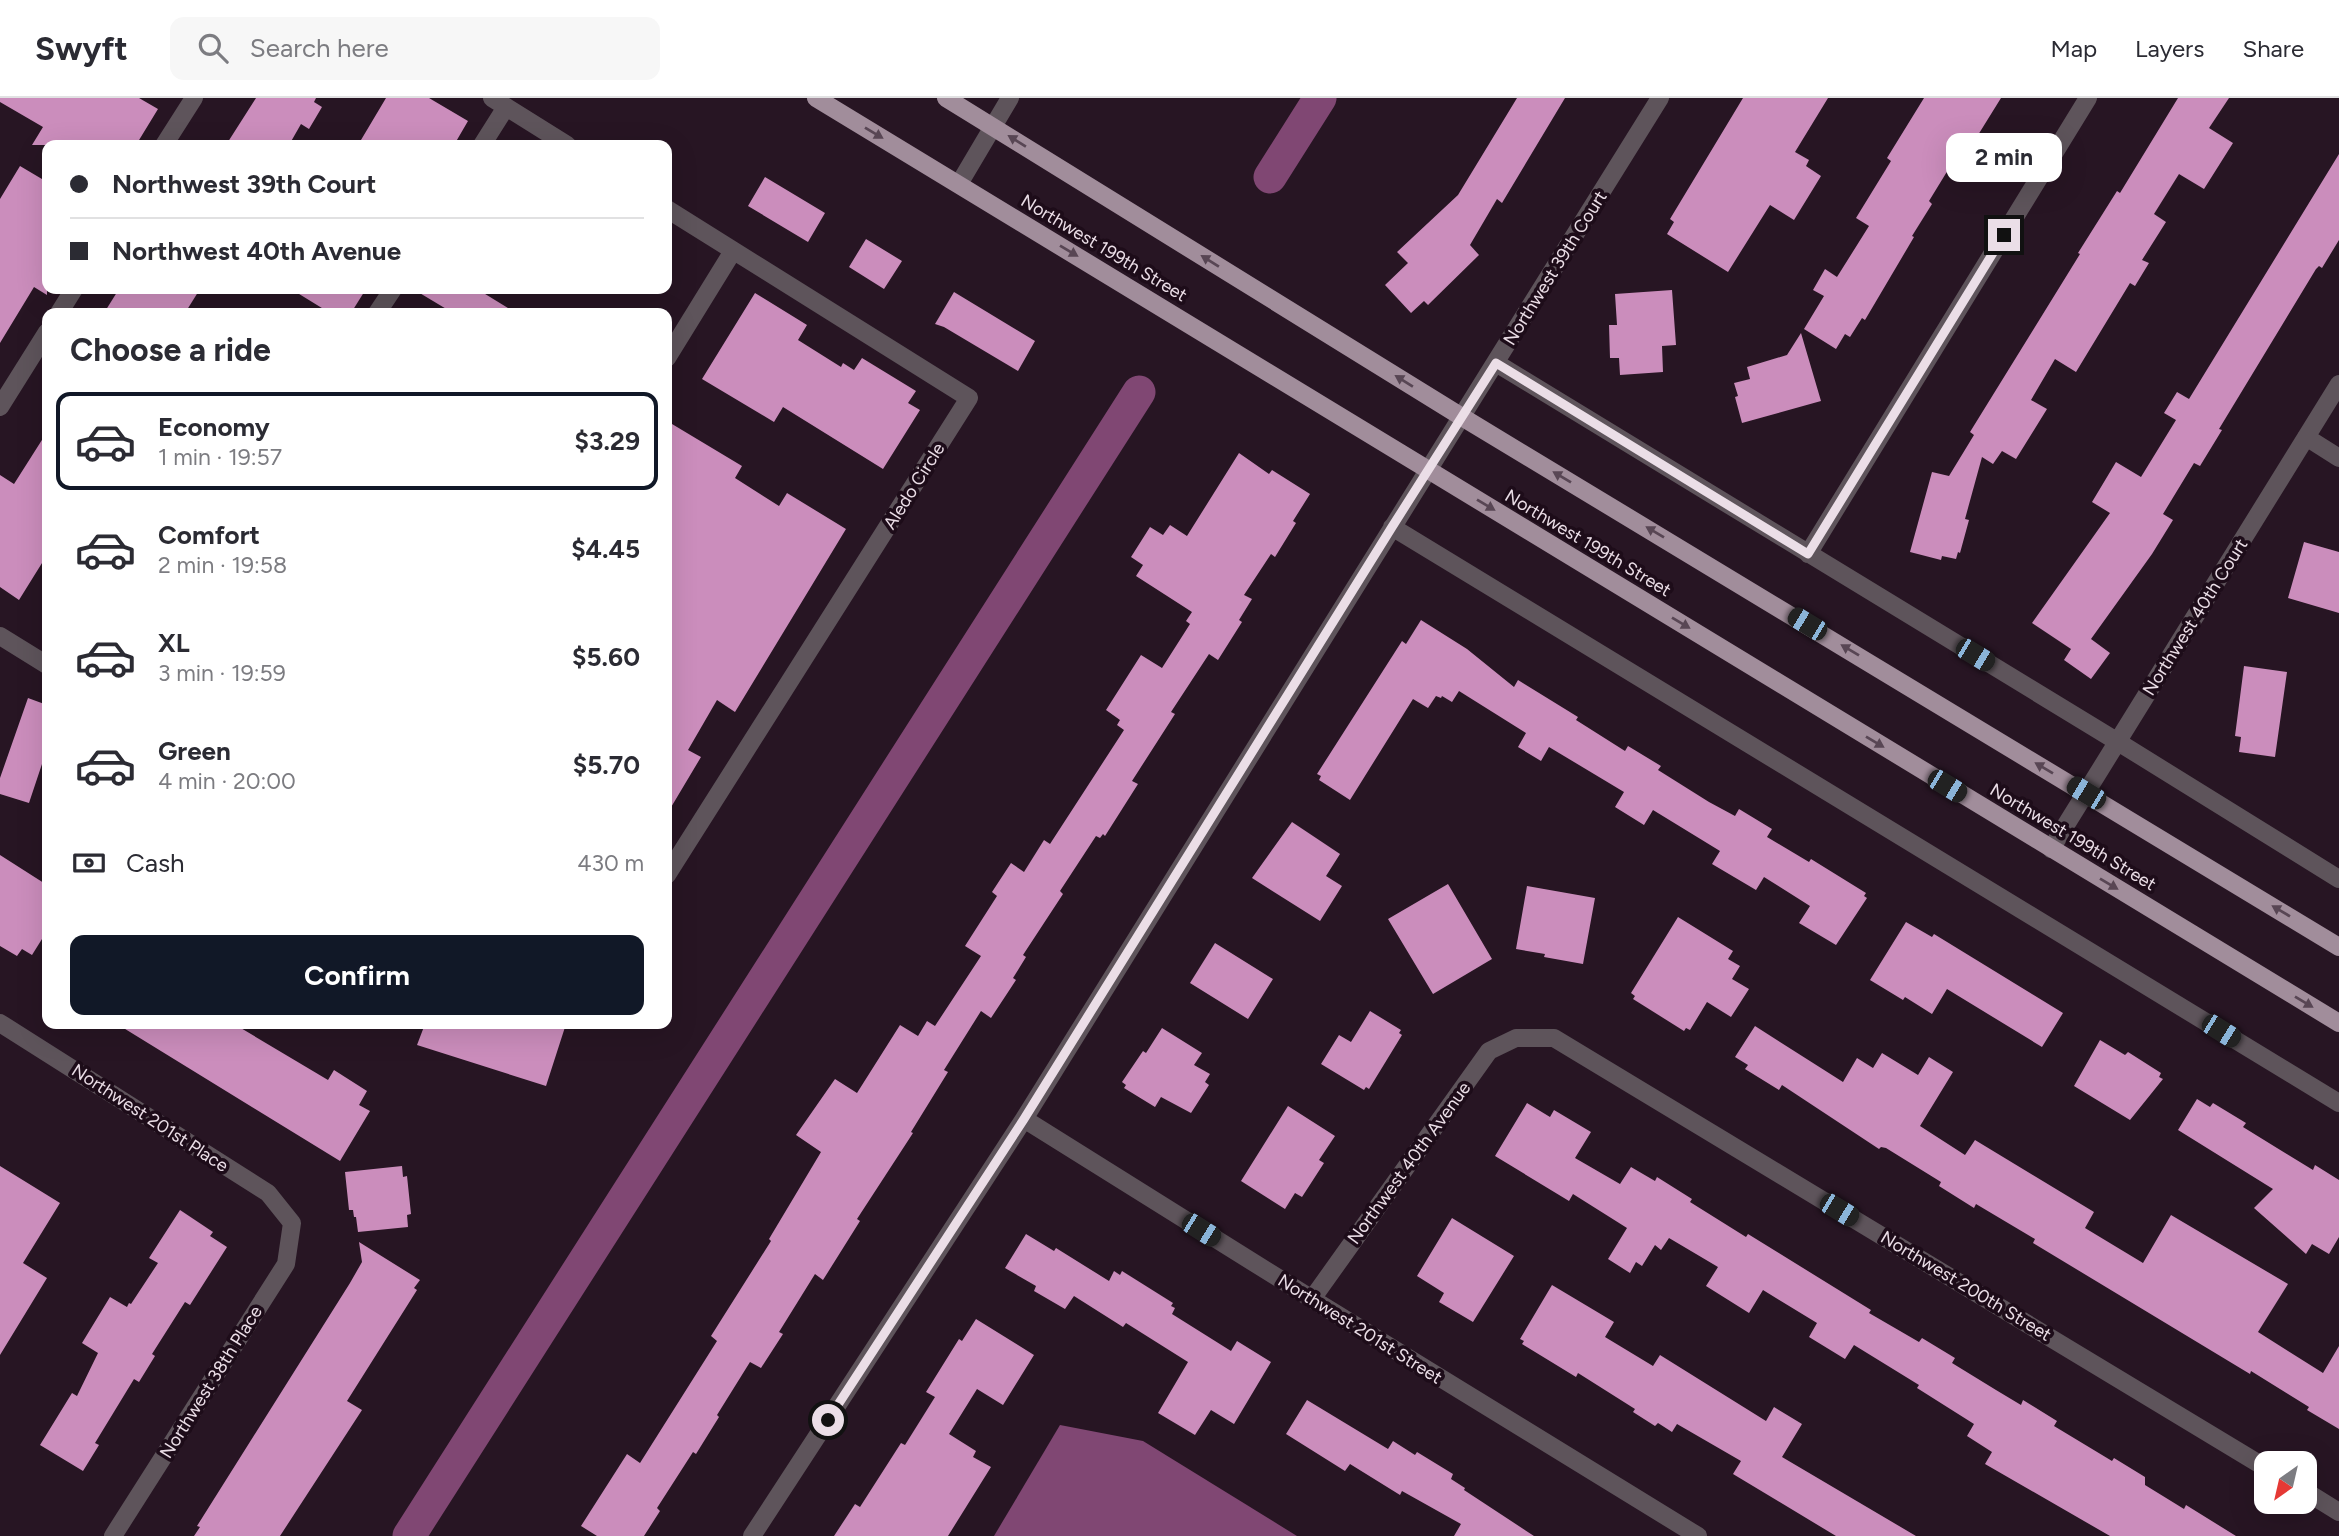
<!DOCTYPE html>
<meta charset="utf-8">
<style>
:root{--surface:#fff;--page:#f7f7f7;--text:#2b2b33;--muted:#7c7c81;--line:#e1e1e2;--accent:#111827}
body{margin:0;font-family:Figtree,sans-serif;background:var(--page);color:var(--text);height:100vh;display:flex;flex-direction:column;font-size:26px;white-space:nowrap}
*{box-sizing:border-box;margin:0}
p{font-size:23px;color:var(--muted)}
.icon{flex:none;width:38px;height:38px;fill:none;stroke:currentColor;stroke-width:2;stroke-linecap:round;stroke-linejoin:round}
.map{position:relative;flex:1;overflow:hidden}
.sheet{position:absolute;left:42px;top:210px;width:630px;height:721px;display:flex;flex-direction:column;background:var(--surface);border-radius:14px;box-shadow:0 7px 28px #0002}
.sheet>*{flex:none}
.banner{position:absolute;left:42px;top:42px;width:630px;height:154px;border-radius:14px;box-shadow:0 7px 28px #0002;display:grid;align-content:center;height:154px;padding:0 28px;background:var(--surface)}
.needle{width:46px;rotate:214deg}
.controls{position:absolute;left:2254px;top:1353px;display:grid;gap:14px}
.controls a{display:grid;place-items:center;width:63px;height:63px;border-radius:14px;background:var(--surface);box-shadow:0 7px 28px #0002;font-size:35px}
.end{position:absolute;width:32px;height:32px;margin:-16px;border:9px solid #ebdee7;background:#111;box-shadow:0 0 0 4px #111}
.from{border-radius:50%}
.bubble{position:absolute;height:49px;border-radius:14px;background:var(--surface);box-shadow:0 7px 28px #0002;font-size:23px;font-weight:700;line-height:49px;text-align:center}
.car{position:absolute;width:21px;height:42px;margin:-21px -10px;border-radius:9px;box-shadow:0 0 5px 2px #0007;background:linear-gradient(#222 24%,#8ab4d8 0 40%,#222 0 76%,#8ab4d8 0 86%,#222 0)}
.banner b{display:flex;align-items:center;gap:24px;height:66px;font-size:26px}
.banner b+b{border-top:2px solid var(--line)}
.banner i{width:18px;height:18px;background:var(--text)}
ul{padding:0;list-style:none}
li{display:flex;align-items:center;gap:21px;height:98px;margin:0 14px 10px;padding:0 14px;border:4px solid transparent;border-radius:14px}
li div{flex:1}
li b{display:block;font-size:26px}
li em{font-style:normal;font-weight:700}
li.on{border-color:var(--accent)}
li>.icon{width:63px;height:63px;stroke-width:1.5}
h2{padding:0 28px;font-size:32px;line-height:84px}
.pay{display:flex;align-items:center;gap:18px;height:77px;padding:0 28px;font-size:26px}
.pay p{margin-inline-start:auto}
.primary-button{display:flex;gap:14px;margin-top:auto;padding:14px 28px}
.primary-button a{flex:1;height:80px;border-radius:14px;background:var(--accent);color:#fff;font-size:28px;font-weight:700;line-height:80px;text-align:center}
header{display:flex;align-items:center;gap:42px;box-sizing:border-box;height:98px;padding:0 35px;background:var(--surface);border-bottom:2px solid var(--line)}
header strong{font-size:33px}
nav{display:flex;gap:38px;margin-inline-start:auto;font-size:24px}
.search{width:490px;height:63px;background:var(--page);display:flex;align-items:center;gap:18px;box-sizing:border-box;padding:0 24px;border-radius:14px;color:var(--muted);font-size:26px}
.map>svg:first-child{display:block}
.water{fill:#804773}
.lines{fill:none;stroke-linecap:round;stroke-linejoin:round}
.canal{stroke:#804773;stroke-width:33}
.building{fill:#cb8dbc}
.service{stroke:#5e545b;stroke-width:18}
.minor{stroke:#5e545b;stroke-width:18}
.primary{stroke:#a18d9b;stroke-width:18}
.oneway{fill:#584654}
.route{stroke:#ebdee7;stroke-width:9}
.labels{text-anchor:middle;stroke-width:7;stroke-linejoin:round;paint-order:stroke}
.street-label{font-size:18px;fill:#ebdee7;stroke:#1d0c19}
</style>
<header>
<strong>Swyft</strong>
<div class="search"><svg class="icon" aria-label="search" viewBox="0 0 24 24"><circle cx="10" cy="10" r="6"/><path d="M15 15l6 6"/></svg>Search here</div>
<nav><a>Map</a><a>Layers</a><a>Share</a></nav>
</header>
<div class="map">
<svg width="2339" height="1438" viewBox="0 0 2339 1438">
<rect width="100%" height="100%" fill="#271523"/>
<path class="water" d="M 1060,1327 L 1143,1343 L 1297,1438 L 994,1438 Z"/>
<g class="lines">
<path class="canal" d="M 1270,79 L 1320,0
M 409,1438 L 1139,294"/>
</g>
<path class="building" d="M 0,0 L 139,0 L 158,11 L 136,47 L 32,47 L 43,29 L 0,4 Z
M 256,0 L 316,0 L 314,4 L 322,9 L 309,31 L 301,26 L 289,47 L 226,47 Z
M 386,0 L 429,0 L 468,23 L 454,47 L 358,47 Z
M 1517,0 L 1565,0 L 1502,105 L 1497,101 L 1470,147 L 1479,157 L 1428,207 L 1424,203 L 1411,215 L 1385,187 L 1408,165 L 1397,154 L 1458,97 Z
M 1743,0 L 1828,0 L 1795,54 L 1809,62 L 1806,68 L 1821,78 L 1794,122 L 1770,107 L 1728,174 L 1667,136 L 1674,124 L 1670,121 Z
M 1924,0 L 2001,0 L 1965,58 L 1959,54 L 1929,103 L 1932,106 L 1912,138 L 1914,139 L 1865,222 L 1862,220 L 1850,239 L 1845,236 L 1836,251 L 1804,231 L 1824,198 L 1813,192 L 1825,171 L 1837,179 L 1869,128 L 1856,120 L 1891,63 L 1887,60 Z
M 2178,0 L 2229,0 L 2209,30 L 2233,45 L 2204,91 L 2179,76 L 2154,116 L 2166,124 L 2142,162 L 2149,165 L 2135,188 L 2130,185 L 2076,274 L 2055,261 L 2031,302 L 2047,311 L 2016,361 L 2002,353 L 1993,366 L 1982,359 L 1965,421 L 1969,422 L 1960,455 L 1958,454 L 1956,461 L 1942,458 L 1941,462 L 1910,454 L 1932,374 L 1949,378 L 1974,337 L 1970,334 L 2080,156 L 2078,155 L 2117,93 L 2120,95 Z
M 2339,56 L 2339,142 L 2322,170 L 2319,168 L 2316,171 L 2219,331 L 2222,332 L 2200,368 L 2194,365 L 2163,416 L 2173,422 L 2152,456 L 2091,541 L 2110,555 L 2091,581 L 2064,562 L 2071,551 L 2032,525 L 2110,415 L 2092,404 L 2116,364 L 2141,379 L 2176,322 L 2164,315 L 2177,294 L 2189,301 Z
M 20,68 L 47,84 L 47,197 L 34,189 L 0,245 L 0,101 Z
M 765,79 L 825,115 L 808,144 L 748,108 Z
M 866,141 L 902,163 L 884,191 L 849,169 Z
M 119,191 L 200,191 L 185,215 L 104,215 Z
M 291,191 L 366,191 L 351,215 L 330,215 Z
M 413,191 L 477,191 L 516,215 L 453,215 Z
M 1672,192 L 1676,247 L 1662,248 L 1663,274 L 1620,277 L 1619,260 L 1610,260 L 1609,227 L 1617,227 L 1615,196 Z
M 954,194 L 1035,243 L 1018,273 L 944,229 L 935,226 Z
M 755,195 L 807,227 L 798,242 L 841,269 L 843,265 L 854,272 L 862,260 L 916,293 L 908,305 L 920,312 L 883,371 L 783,309 L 774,324 L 702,281 Z
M 1801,235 L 1821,303 L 1742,325 L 1735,299 L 1738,298 L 1734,285 L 1750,281 L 1747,269 L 1787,257 Z
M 667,323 L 742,368 L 735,380 L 779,408 L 787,395 L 846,431 L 735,614 L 717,602 L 688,652 L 701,659 L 667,716 Z
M 47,334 L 47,457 L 19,502 L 0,489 L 0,377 L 14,386 Z
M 1239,355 L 1269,376 L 1272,372 L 1310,396 L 1293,423 L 1296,425 L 1275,459 L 1271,456 L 1244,497 L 1252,501 L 1239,522 L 1242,524 L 1218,562 L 1209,556 L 1171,614 L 1175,616 L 1132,683 L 1138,686 L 1105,738 L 1103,736 L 1100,740 L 1096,738 L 1060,793 L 1063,796 L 1023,857 L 1026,859 L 1013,880 L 1016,882 L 991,920 L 981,913 L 944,972 L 948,974 L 911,1034 L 913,1035 L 857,1121 L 860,1123 L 823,1182 L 815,1176 L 779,1234 L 783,1236 L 761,1270 L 750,1264 L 717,1317 L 719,1319 L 696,1356 L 693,1354 L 657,1410 L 660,1413 L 644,1438 L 597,1438 L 581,1428 L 627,1356 L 640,1365 L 717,1243 L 711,1238 L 771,1143 L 769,1141 L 821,1054 L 796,1037 L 835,981 L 857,995 L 900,927 L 918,938 L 927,923 L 935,928 L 981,858 L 965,848 L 997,798 L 992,794 L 1011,765 L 1024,774 L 1044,742 L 1050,746 L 1124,632 L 1117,627 L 1120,622 L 1106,612 L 1141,557 L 1162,570 L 1190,526 L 1186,523 L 1192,514 L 1136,478 L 1143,467 L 1131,459 L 1150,429 L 1163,437 L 1170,427 L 1187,438 Z
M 2304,444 L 2339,454 L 2339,515 L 2288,500 Z
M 1421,522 L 1467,551 L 1514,589 L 1518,582 L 1578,619 L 1576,622 L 1625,653 L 1628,648 L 1661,668 L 1658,672 L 1709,704 L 1735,718 L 1739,711 L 1772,731 L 1767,739 L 1809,764 L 1811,761 L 1866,795 L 1864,798 L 1867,800 L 1836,847 L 1799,825 L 1810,808 L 1764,779 L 1756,792 L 1712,766 L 1720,753 L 1653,712 L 1644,727 L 1615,709 L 1624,694 L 1549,649 L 1541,663 L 1518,649 L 1526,635 L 1459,593 L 1452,604 L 1442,598 L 1441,600 L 1436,598 L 1428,610 L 1413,601 L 1350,702 L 1319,682 L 1321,678 L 1317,676 L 1402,543 L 1406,546 Z
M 2244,568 L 2287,574 L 2275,659 L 2239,654 L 2241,639 L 2235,638 Z
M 28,600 L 47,607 L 47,651 L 29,705 L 0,696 L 0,680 Z
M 1292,724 L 1340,756 L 1326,778 L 1342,788 L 1320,823 L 1252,780 Z
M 0,757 L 47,787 L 47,833 L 32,857 L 22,851 L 17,858 L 0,848 Z
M 1448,786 L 1492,861 L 1433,896 L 1388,821 Z
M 1527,788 L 1595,800 L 1583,866 L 1544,859 L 1545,856 L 1516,851 Z
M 1678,819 L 1733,853 L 1728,861 L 1740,868 L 1732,881 L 1749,891 L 1731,919 L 1707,904 L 1690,932 L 1686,930 L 1684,933 L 1633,901 L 1635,898 L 1631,895 Z
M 1906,824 L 1932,839 L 1934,836 L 2063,915 L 2042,949 L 1947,891 L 1932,916 L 1905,899 L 1903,902 L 1870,882 Z
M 1215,845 L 1273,881 L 1248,921 L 1190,885 Z
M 1370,913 L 1401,932 L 1399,935 L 1402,937 L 1369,991 L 1366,989 L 1364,992 L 1321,966 L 1339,937 L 1351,944 Z
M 117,926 L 234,926 L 328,982 L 334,972 L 367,993 L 359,1007 L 370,1013 L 340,1063 Z
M 425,926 L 566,926 L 546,988 L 417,947 Z
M 1755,928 L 1843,984 L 1857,960 L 1873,970 L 1882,955 L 1918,977 L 1929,959 L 1953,974 L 1920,1028 L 1965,1057 L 1975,1042 L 2094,1114 L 2085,1130 L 2143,1165 L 2171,1117 L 2288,1186 L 2258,1234 L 2323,1275 L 2339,1248 L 2339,1331 L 2307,1312 L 2309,1309 L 2251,1273 L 2250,1276 L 2033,1145 L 2035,1141 L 1976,1106 L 1974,1110 L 1939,1088 L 1941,1084 L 1886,1050 L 1881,1049 L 1879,1051 L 1782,987 L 1779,992 L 1745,971 L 1748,967 L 1735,959 Z
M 1162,930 L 1202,955 L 1194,967 L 1210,976 L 1205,984 L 1209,987 L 1191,1015 L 1161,999 L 1155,1009 L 1124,990 L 1126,987 L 1122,984 L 1143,953 L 1146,955 Z
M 2100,942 L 2125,957 L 2128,954 L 2161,975 L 2159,979 L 2163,981 L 2130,1022 L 2074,988 Z
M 2197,1001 L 2210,1009 L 2213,1005 L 2246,1025 L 2243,1029 L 2277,1050 L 2313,1072 L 2315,1067 L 2339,1082 L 2339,1139 L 2329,1156 L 2312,1146 L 2306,1156 L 2254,1110 L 2273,1091 L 2178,1032 Z
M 1527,1005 L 1550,1019 L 1554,1012 L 1591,1034 L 1575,1060 L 1620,1086 L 1631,1069 L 1655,1083 L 1657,1079 L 1692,1101 L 1690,1104 L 1746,1139 L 1748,1136 L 1871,1212 L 1869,1215 L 1919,1244 L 1922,1240 L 1955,1260 L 1952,1265 L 1996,1292 L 2021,1307 L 2023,1302 L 2057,1323 L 2054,1328 L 2112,1363 L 2114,1360 L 2145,1379 L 2145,1387 L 2184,1411 L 2186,1407 L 2236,1438 L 2110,1438 L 1985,1366 L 1992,1354 L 1967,1338 L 1974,1326 L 1917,1290 L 1919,1287 L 1854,1247 L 1845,1261 L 1809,1239 L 1817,1225 L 1763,1192 L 1749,1215 L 1706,1188 L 1718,1169 L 1669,1140 L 1661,1152 L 1655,1147 L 1642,1168 L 1636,1164 L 1630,1175 L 1608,1161 L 1627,1130 L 1573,1096 L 1569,1103 L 1495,1058 Z
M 1288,1008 L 1335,1038 L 1319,1062 L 1324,1065 L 1302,1099 L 1295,1095 L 1285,1111 L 1241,1083 Z
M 0,1068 L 60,1105 L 23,1165 L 47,1180 L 0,1257 Z
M 402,1068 L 403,1079 L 407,1078 L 411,1116 L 407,1117 L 408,1129 L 358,1134 L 356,1119 L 354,1119 L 353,1112 L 349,1112 L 345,1074 Z
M 180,1112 L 213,1134 L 210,1138 L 227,1149 L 190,1207 L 185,1204 L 152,1256 L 155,1258 L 139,1284 L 134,1281 L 95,1345 L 99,1347 L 83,1373 L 40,1347 L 72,1295 L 77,1298 L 98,1255 L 82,1245 L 110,1199 L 127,1209 L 129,1205 L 131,1206 L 158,1165 L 149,1160 Z
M 1452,1120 L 1514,1158 L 1473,1224 L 1439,1204 L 1444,1195 L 1417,1178 Z
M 1026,1136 L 1054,1153 L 1056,1150 L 1109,1183 L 1114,1173 L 1120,1177 L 1122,1173 L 1173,1205 L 1171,1208 L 1175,1210 L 1172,1216 L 1231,1253 L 1237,1243 L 1271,1264 L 1234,1326 L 1211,1312 L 1195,1337 L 1158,1315 L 1188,1264 L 1126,1225 L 1123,1229 L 1074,1198 L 1065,1211 L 1034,1193 L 1036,1188 L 1005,1170 Z
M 359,1144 L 420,1182 L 414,1190 L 417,1192 L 347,1303 L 362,1312 L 280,1438 L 194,1438 L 200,1429 L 197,1428 L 350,1185 L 362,1164 Z
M 1552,1187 L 1614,1224 L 1605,1239 L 1653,1268 L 1660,1257 L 1766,1323 L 1774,1309 L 1802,1326 L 1782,1359 L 1916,1438 L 1836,1438 L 1733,1376 L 1741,1363 L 1677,1326 L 1672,1334 L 1658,1325 L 1655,1328 L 1633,1314 L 1635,1311 L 1578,1275 L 1576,1279 L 1522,1246 L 1524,1243 L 1520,1241 Z
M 976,1221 L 1034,1257 L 1003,1307 L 977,1291 L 949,1336 L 976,1353 L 973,1359 L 991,1369 L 948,1438 L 834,1438 L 855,1406 L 860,1409 L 901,1345 L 905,1347 L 935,1299 L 926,1294 L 959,1241 L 962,1243 Z
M 1307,1302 L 1388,1351 L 1393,1343 L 1415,1357 L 1417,1354 L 1453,1376 L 1451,1381 L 1465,1390 L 1464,1392 L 1534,1438 L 1454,1438 L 1461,1426 L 1402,1393 L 1400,1397 L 1350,1366 L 1345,1373 L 1286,1336 Z"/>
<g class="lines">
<path class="service" d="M 492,0 L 567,47
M 164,47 L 194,0
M 482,47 L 506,9
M 667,111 L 969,300 L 667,777
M 59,215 L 74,191
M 377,215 L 393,191
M 667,260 L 733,153
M 0,309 L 47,234
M 0,538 L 47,567"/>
<path class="minor" d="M 959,86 L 1010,0
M 1496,265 L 2118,644 L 2339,781
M 2306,339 L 2339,360
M 1392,429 L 2339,1005
M 1808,456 L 2088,0
M 2051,751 L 2339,286
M 0,925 L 268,1095 L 292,1125 L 286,1166 L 113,1438
M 1024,1021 L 1312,1201 L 1698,1438
M 1312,1201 L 1489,953 L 1516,940 L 1554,940 L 2266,1370
M 2305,1393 L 2339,1414
M 752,1438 L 1024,1021 L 1660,0"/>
<path class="primary" d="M 816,0 L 2339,925
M 946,0 L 1462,319 L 2339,849"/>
</g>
<defs><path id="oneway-solid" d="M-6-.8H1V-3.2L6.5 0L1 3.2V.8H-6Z" transform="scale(1.75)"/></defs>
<g class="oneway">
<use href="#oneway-solid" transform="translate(874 35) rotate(31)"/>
<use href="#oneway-solid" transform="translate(1017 43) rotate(-148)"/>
<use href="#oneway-solid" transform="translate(1069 153) rotate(31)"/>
<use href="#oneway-solid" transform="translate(1210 163) rotate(-148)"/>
<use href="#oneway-solid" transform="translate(1404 283) rotate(-148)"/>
<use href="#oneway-solid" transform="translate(1562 379) rotate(-149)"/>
<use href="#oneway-solid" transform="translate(1486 407) rotate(31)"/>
<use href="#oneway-solid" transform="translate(1655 434) rotate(-149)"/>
<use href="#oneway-solid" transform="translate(1681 525) rotate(31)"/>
<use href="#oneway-solid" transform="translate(1850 552) rotate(-149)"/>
<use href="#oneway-solid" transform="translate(1875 644) rotate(31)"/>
<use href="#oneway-solid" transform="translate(2044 670) rotate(-149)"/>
<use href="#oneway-solid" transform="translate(2109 786) rotate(31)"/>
<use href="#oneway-solid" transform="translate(2281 813) rotate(-149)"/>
<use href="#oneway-solid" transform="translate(2304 904) rotate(31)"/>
</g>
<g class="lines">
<path class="route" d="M 828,1322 L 1024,1021 L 1392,429 L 1496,265 L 1808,456 L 2004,137"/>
</g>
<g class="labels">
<g class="street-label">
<text transform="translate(1104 150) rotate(31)" y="6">Northwest 199th Street</text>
<text transform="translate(1555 170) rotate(-58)" y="6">Northwest 39th Court</text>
<text transform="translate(914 388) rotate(-58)" y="6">Aledo Circle</text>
<text transform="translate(1588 445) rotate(31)" y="6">Northwest 199th Street</text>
<text transform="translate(2195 519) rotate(-58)" y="6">Northwest 40th Court</text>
<text transform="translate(2073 739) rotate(31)" y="6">Northwest 199th Street</text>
<text transform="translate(150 1020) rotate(33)" y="6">Northwest 201st Place</text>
<text transform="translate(1409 1065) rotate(-54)" y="6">Northwest 40th Avenue</text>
<text transform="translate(1966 1188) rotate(31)" y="6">Northwest 200th Street</text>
<text transform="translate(1360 1231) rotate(32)" y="6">Northwest 201st Street</text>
<text transform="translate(211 1284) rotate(-58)" y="6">Northwest 38th Place</text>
</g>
</g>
</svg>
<div class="controls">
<a><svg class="needle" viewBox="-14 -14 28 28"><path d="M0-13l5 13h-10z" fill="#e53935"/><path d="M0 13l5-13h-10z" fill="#7c7c81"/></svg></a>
</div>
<i class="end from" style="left:828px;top:1322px"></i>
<i class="end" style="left:2004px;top:137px"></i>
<div class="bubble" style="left:1946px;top:35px;width:116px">2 min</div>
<i class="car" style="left:1807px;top:526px;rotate:301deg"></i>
<i class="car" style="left:1975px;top:557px;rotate:121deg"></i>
<i class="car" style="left:1947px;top:688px;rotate:121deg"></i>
<i class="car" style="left:2086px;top:695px;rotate:301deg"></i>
<i class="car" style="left:2221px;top:933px;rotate:122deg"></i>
<i class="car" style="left:1839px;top:1112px;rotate:121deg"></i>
<i class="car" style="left:1201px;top:1132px;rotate:122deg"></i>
<div class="banner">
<b><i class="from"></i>Northwest 39th Court</b>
<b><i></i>Northwest 40th Avenue</b>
</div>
<section class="sheet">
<h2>Choose a ride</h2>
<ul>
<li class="on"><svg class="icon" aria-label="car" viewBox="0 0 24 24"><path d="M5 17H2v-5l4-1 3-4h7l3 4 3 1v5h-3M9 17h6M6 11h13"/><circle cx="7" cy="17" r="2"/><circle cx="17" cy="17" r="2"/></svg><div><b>Economy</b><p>1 min · 19:57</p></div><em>$3.29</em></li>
<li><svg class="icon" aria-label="car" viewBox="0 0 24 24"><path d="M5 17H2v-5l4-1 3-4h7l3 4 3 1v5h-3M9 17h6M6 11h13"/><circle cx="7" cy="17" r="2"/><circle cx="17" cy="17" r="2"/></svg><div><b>Comfort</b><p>2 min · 19:58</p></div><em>$4.45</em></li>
<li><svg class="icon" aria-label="car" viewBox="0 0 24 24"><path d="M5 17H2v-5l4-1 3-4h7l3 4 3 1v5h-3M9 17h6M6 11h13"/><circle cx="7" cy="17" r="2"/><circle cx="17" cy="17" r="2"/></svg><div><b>XL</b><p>3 min · 19:59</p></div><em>$5.60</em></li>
<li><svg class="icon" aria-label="car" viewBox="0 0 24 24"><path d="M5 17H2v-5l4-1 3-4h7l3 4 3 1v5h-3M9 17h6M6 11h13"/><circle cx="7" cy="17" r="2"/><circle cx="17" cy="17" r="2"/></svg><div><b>Green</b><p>4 min · 20:00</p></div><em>$5.70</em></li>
</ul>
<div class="pay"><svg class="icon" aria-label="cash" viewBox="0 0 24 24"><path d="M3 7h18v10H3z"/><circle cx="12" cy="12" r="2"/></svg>Cash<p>430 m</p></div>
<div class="primary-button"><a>Confirm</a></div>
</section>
</div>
